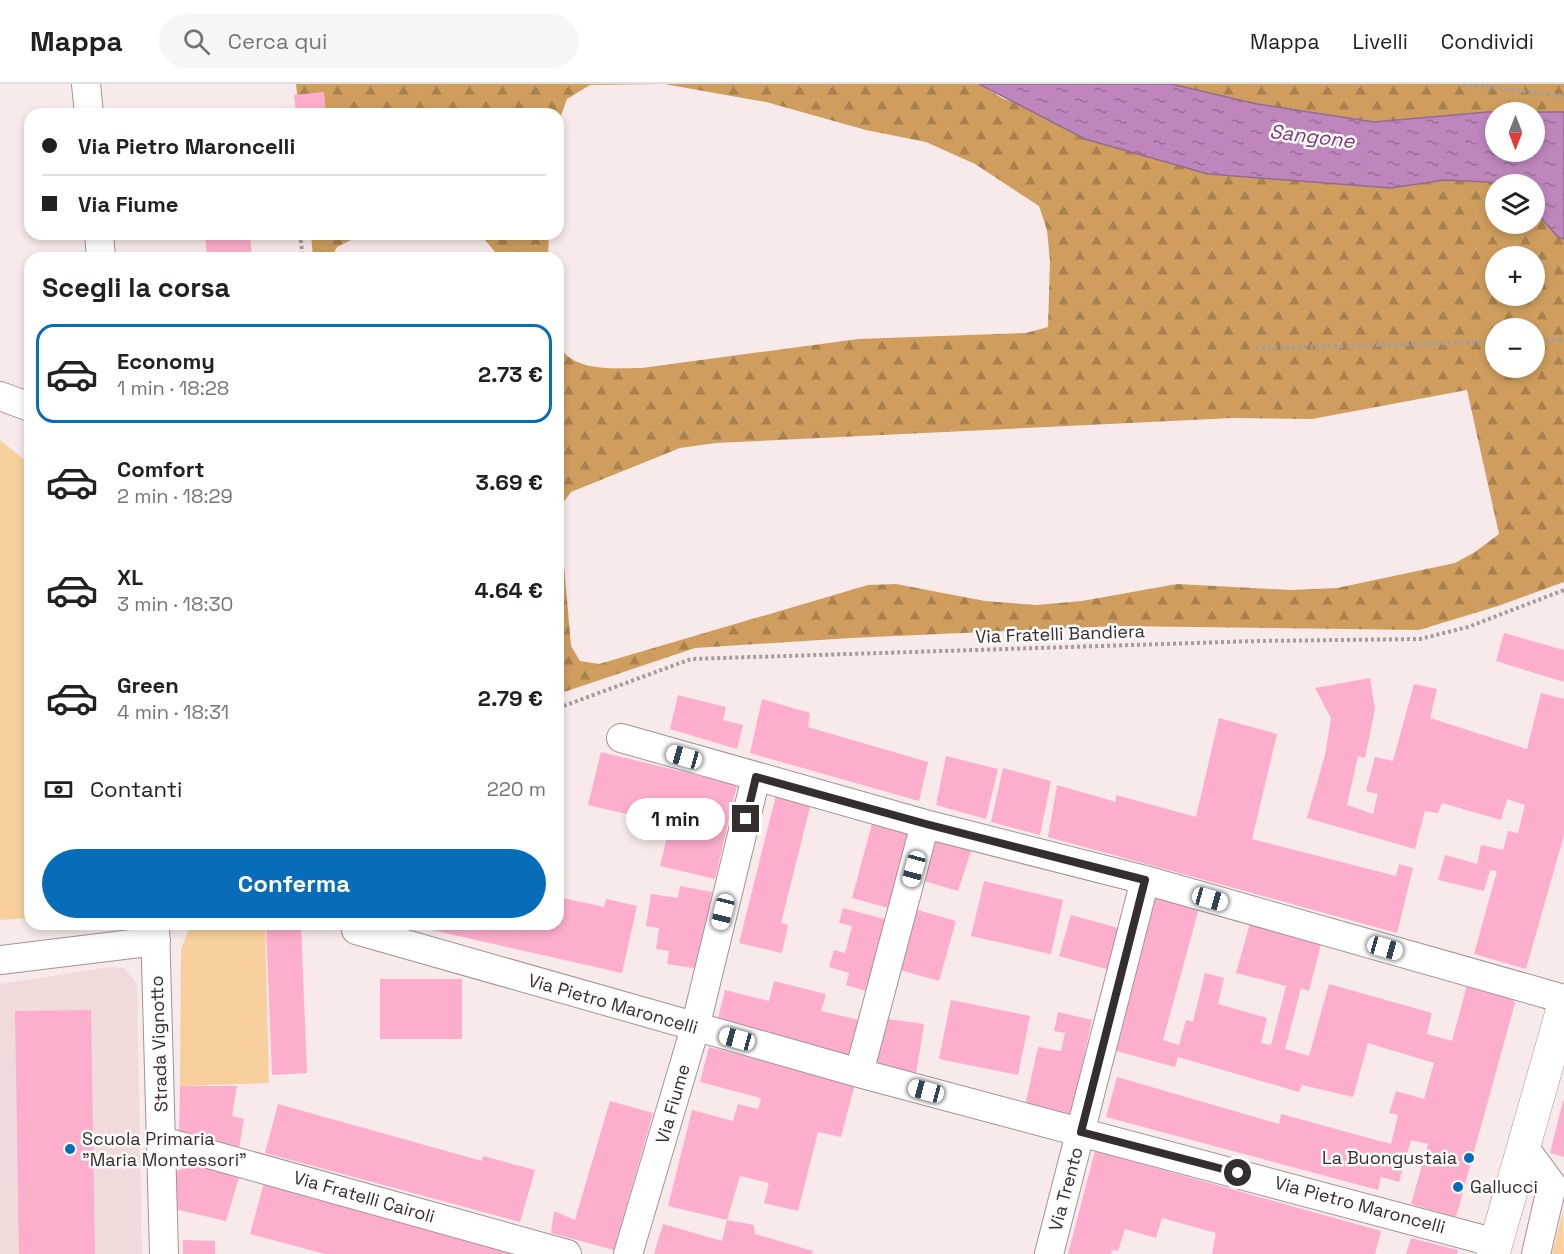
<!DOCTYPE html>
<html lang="it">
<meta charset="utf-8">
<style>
:root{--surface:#fff;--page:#f6f6f6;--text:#202124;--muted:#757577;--line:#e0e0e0;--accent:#086db9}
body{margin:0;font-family:"Space Grotesk",sans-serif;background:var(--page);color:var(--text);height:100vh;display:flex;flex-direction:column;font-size:22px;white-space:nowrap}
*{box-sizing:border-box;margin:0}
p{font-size:20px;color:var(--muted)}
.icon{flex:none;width:33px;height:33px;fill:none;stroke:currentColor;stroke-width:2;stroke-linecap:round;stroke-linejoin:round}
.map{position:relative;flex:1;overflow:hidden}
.details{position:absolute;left:24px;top:168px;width:540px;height:678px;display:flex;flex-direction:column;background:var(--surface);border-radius:18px;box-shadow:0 3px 9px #0003}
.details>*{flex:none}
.guide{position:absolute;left:24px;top:24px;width:540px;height:132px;border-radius:18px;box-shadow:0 3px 9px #0003;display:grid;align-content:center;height:132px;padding:0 18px;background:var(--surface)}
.needle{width:39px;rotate:180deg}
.controls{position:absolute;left:1485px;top:18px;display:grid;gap:12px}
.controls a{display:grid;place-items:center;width:60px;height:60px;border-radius:50%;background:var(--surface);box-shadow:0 3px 9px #0003;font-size:30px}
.end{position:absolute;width:27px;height:27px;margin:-14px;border:8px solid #342e2e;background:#fff;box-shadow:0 0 0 3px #fff}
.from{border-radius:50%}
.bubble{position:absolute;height:42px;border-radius:21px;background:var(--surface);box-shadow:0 3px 9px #0003;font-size:20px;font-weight:800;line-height:42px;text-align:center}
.car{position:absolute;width:18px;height:36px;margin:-18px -9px;border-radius:8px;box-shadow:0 0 4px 2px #0007;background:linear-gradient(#fff 24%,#345 0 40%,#fff 0 76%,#345 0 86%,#fff 0)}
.guide b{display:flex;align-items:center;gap:21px;height:57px;font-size:22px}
.guide b+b{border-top:2px solid var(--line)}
.guide i{width:15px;height:15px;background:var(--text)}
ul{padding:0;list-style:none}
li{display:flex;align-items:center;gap:18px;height:99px;margin:0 12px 9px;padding:0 6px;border:3px solid transparent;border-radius:18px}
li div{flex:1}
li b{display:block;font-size:22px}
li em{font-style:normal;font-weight:800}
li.selected{border-color:var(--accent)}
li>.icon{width:54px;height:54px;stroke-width:1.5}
h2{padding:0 18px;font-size:27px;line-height:72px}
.pay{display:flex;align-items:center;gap:15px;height:66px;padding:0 18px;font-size:22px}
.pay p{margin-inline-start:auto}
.button{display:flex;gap:12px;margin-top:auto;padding:12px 18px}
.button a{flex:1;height:69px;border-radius:36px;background:var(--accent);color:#fff;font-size:24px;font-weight:800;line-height:69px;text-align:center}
header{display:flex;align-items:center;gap:36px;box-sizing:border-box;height:84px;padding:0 30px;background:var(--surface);border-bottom:2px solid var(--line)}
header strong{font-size:28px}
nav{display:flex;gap:33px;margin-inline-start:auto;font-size:21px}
.search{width:420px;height:54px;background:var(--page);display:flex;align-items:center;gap:15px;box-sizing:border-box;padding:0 21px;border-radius:33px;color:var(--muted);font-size:22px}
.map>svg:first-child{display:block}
.built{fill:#f1dada}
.green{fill:#f8d09e}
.forest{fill:url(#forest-firs);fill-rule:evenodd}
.water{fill:url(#water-ripples);stroke:#956c91;stroke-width:1.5;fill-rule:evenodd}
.building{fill:#fdaecd}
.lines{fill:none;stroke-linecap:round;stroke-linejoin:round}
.minor-casing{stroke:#a19493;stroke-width:30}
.major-casing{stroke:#a19493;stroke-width:34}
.path{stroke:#a69c9c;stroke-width:4;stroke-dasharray:3 3;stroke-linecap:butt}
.minor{stroke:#fff;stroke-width:28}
.major{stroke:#fff;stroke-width:33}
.route{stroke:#342e2e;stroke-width:8}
.poi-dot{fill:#086db9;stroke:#fdfafa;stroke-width:2}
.labels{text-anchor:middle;stroke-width:5;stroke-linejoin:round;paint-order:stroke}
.street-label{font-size:18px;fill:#342e2e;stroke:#fdfafa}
.poi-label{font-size:18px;fill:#342e2e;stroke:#fdfafa;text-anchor:start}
.water-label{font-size:20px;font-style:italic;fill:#7b377a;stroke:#fdfafa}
</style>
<header>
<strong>Mappa</strong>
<div class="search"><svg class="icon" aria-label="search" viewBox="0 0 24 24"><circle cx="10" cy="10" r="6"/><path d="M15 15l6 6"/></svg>Cerca qui</div>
<nav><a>Mappa</a><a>Livelli</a><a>Condividi</a></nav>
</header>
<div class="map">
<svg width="1564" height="1170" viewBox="0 0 1564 1170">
<defs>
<pattern id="forest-firs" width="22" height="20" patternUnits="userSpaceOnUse" patternTransform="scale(1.5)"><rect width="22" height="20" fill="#cf9e5e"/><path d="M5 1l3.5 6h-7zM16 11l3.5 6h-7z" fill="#a9814e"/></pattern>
<pattern id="water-ripples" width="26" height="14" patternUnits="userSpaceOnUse" patternTransform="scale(1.5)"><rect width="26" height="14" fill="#be86bc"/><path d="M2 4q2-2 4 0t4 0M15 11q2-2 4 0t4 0" fill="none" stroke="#9b6e99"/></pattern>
</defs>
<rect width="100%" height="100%" fill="#f8eaea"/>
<path class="built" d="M 110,883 L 124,884 L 137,900 L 142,1170 L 0,1170 L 0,900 Z"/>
<path class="green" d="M 0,356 L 30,380 L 30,834 L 0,836 Z
M 191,840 L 265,840 L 269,999 L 180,1002 L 181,865 Z
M 1563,1127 L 1564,1170 L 1552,1170 Z"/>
<path class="forest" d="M 296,0 L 979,0 L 1002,14 L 1208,90 L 1391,104 L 1444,96 L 1493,97 L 1499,100 L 1496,100 L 1496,140 L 1534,140 L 1535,127 L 1558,153 L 1564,155 L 1564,498 L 1498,522 L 1419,546 L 1116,542 L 851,554 L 695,564 L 558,610 L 558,260 C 573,289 614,284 642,284 L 858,255 L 1026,249 L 1048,243 L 1050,177 L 1047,146 L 1039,122 L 975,80 L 926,58 L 866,46 L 766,18 L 664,0 L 590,1 L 567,15 L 558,40 L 558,30 L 299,30 ZM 1496,172 L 1534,172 L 1534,212 L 1496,212 ZM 1496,244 L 1534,244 L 1534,284 L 1496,284 ZM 1467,306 L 1499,450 L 1475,468 L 1455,479 L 1337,504 L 1291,506 L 1177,500 L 1082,517 L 1036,521 L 985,517 L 896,500 L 868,501 L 599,580 L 580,577 L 571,562 L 559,424 L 571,408 L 680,364 L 716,359 L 1233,334 L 1312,335 Z
M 1171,0 L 1564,0 L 1564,28 L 1488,28 L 1374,38 L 1257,20 Z
M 311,150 L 363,150 L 337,163 L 331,174 L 313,174 Z
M 480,150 L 549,150 L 548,174 L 496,174 L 495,168 Z"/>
<path class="water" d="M 979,0 L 1171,0 L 1257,20 L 1374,38 L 1488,28 L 1564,28 L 1564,155 L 1558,153 L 1535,127 L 1534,100 L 1444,96 L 1391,104 L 1208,90 L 1085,55 ZM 1496,28 L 1534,28 L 1534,68 L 1496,68 Z"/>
<path class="building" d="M 324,8 L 326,30 L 296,30 L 294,11 Z
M 205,150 L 250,150 L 252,174 L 207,174 Z
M 1504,549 L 1564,566 L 1564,598 L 1496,577 Z
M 1370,594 L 1375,625 L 1365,674 L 1358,672 L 1347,721 L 1373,730 L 1378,710 L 1366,707 L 1375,673 L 1393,677 L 1414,600 L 1437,605 L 1430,634 L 1527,665 L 1541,609 L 1564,615 L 1564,751 L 1526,885 L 1474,870 L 1497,787 L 1490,786 L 1484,807 L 1438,796 L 1445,771 L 1477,780 L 1481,761 L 1503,766 L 1508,747 L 1518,749 L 1525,721 L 1507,715 L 1501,736 L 1442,719 L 1438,729 L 1425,727 L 1415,765 L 1307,734 L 1325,671 L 1331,634 L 1315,604 Z
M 678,611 L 726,623 L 723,636 L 743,641 L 737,665 L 670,645 Z
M 762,615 L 810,629 L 808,643 L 928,678 L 919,717 L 750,669 Z
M 1219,634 L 1277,650 L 1252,755 L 1396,792 L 1399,780 L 1413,784 L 1397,849 L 1048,753 L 1057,701 L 1116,718 L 1116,711 L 1196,733 Z
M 601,668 L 737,701 L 715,795 L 660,782 L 670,740 L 588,721 Z
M 946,672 L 998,685 L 986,735 L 936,721 Z
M 1003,684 L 1051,697 L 1040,751 L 991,738 Z
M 776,711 L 811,719 L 781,839 L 788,841 L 782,869 L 739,859 Z
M 873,736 L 917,748 L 896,826 L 852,814 Z
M 934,752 L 972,764 L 958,807 L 921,796 Z
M 984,797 L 1063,816 L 1051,870 L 971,852 Z
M 680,802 L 712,808 L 700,885 L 667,880 L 669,867 L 656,865 L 659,844 L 646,842 L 651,810 L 678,814 Z
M 558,813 L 604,823 L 606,815 L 637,822 L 622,889 L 410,841 L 558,840 Z
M 1154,813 L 1199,824 L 1163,956 L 1179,961 L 1186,936 L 1193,938 L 1205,889 L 1224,894 L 1218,920 L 1267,934 L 1261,959 L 1271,961 L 1286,902 L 1236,889 L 1251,836 L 1322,856 L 1309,907 L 1301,904 L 1285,965 L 1309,972 L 1329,900 L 1432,929 L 1427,950 L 1452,957 L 1468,897 L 1507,908 L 1515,919 L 1456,1133 L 1411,1120 L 1428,1060 L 1411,1056 L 1399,1098 L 1381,1093 L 1378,1106 L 1106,1033 L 1117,993 L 1279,1040 L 1281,1030 L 1391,1060 L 1398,1031 L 1389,1029 L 1396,1007 L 1424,1015 L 1434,979 L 1368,959 L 1353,1013 L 1302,1001 L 1299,1008 L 1178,973 L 1175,983 L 1116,967 Z
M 843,824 L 892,837 L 872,909 L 846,901 L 849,889 L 829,883 L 834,866 L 845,869 L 852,842 L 839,839 Z
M 914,825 L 956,837 L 939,897 L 896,885 Z
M 1071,831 L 1122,845 L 1110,886 L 1059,872 Z
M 266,840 L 301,840 L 307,989 L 272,991 Z
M 380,895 L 462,895 L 462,955 L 380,955 Z
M 774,897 L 826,910 L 821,927 L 864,937 L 855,972 L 717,939 L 725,906 L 769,917 Z
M 951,916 L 1030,932 L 1018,991 L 939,975 Z
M 91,926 L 95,1170 L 19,1170 L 15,927 Z
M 1058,928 L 1092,936 L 1071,1032 L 1025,1022 L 1038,963 L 1061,967 L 1065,949 L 1054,947 Z
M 880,934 L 924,940 L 916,990 L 873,983 Z
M 709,963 L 855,1000 L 841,1053 L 818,1048 L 798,1127 L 764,1119 L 769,1099 L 740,1092 L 727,1136 L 668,1122 L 692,1026 L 733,1037 L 738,1020 L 758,1025 L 761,1014 L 700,998 Z
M 180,1002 L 237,1002 L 232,1032 L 244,1035 L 238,1070 L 179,1052 Z
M 610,1017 L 653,1029 L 614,1166 L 551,1149 L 554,1127 L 575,1136 Z
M 1563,1017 L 1564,1017 L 1564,1073 L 1550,1069 Z
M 278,1020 L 482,1077 L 483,1072 L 535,1086 L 520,1138 L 265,1069 Z
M 1095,1067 L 1381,1147 L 1375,1170 L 1212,1170 L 1216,1149 L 1162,1134 L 1156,1154 L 1125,1145 L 1118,1167 L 1112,1166 L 1111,1170 L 1068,1170 Z
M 194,1078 L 240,1090 L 226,1137 L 175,1125 L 176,1088 Z
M 264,1099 L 519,1170 L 325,1170 L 250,1150 Z
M 727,1136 L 754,1141 L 755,1150 L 813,1167 L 812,1170 L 654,1170 L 663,1140 L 722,1157 Z
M 1411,1154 L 1458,1166 L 1457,1170 L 1406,1170 Z
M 183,1156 L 215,1157 L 215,1170 L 183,1170 Z"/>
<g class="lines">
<g class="minor-casing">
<path id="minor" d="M 86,0 L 89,30
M 99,150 L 101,174
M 0,312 L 30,323
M 621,654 L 925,740 L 1145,796 L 1564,915
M 155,840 L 164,1170
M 356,846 L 859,989 L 1496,1159
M 0,876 L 156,857
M 859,989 L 925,740
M 162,1057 L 567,1170
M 1524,1063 L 1552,1101 L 1536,1170
M 628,1170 L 695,944 L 756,693
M 1049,1170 L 1145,796"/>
</g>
<g class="major-casing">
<path id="major" d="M 1493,1170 L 1564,921"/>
</g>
<path class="path" d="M 1463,0 L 1564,12
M 300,150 L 303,174
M 1534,257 L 1564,256
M 1256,264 L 1496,258
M 558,624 L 691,575 L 1258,557 L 1420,555 L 1468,543 L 1564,506"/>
<use href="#minor" class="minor"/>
<use href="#major" class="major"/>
</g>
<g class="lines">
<path class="route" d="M 746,735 L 756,693 L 926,740 L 1145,796 L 1081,1048 L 1238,1089"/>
</g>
<g class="poi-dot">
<circle cx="70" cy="1065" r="6"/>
<circle cx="1469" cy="1074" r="6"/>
<circle cx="1458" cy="1103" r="6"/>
</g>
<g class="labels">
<g class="street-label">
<text transform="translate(1060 550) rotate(-2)" y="6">Via Fratelli Bandiera</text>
<text transform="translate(613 920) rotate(16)" y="6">Via Pietro Maroncelli</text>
<text transform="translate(159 960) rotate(-92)" y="6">Strada Vignotto</text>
<text transform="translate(673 1020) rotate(-74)" y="6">Via Fiume</text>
<text transform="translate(1066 1105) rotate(-75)" y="6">Via Trento</text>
<text transform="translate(364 1113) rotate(16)" y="6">Via Fratelli Cairoli</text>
<text transform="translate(1360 1121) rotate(15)" y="6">Via Pietro Maroncelli</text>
</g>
<g class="poi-label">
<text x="82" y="1061">Scuola Primaria<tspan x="82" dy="21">"Maria Montessori"</tspan></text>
<text x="1457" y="1080" text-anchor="end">La Buongustaia</text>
<text x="1470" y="1109">Gallucci</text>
</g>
<g class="water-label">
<text transform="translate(1312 52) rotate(7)" y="7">Sangone</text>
</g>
</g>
</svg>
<div class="controls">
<a><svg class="needle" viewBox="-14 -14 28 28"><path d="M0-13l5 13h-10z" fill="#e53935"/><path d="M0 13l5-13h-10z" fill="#757577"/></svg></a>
<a><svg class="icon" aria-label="layers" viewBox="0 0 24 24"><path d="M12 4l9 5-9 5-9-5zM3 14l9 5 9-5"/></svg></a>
<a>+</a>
<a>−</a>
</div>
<i class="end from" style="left:1238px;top:1089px"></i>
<i class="end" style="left:746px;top:735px"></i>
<div class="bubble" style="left:626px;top:714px;width:99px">1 min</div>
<i class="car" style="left:684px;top:673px;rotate:286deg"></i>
<i class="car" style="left:914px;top:785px;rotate:195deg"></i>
<i class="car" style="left:1210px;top:815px;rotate:106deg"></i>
<i class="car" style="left:723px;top:828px;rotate:194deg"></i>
<i class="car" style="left:1385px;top:864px;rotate:106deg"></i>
<i class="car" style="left:737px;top:955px;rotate:285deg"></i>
<i class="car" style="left:926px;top:1007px;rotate:285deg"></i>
<div class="guide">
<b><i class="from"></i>Via Pietro Maroncelli</b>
<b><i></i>Via Fiume</b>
</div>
<section class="details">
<h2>Scegli la corsa</h2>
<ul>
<li class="selected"><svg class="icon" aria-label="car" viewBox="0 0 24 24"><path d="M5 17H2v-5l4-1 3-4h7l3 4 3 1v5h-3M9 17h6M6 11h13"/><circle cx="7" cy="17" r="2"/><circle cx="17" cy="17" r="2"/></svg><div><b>Economy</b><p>1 min · 18:28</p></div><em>2.73 €</em></li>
<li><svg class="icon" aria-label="car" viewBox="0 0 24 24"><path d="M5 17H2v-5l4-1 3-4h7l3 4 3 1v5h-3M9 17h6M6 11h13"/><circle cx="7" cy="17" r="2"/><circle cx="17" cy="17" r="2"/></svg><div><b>Comfort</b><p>2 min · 18:29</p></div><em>3.69 €</em></li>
<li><svg class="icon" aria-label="car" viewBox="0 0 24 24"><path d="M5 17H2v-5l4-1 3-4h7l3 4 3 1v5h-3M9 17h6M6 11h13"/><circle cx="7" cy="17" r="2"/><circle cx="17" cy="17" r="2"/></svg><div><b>XL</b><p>3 min · 18:30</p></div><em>4.64 €</em></li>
<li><svg class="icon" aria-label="car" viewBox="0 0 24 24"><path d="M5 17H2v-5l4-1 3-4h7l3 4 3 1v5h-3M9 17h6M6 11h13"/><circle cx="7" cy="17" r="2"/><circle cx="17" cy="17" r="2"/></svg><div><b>Green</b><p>4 min · 18:31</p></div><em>2.79 €</em></li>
</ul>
<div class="pay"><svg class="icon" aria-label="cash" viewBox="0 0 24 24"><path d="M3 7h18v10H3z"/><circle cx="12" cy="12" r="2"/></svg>Contanti<p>220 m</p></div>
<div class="button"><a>Conferma</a></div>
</section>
</div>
